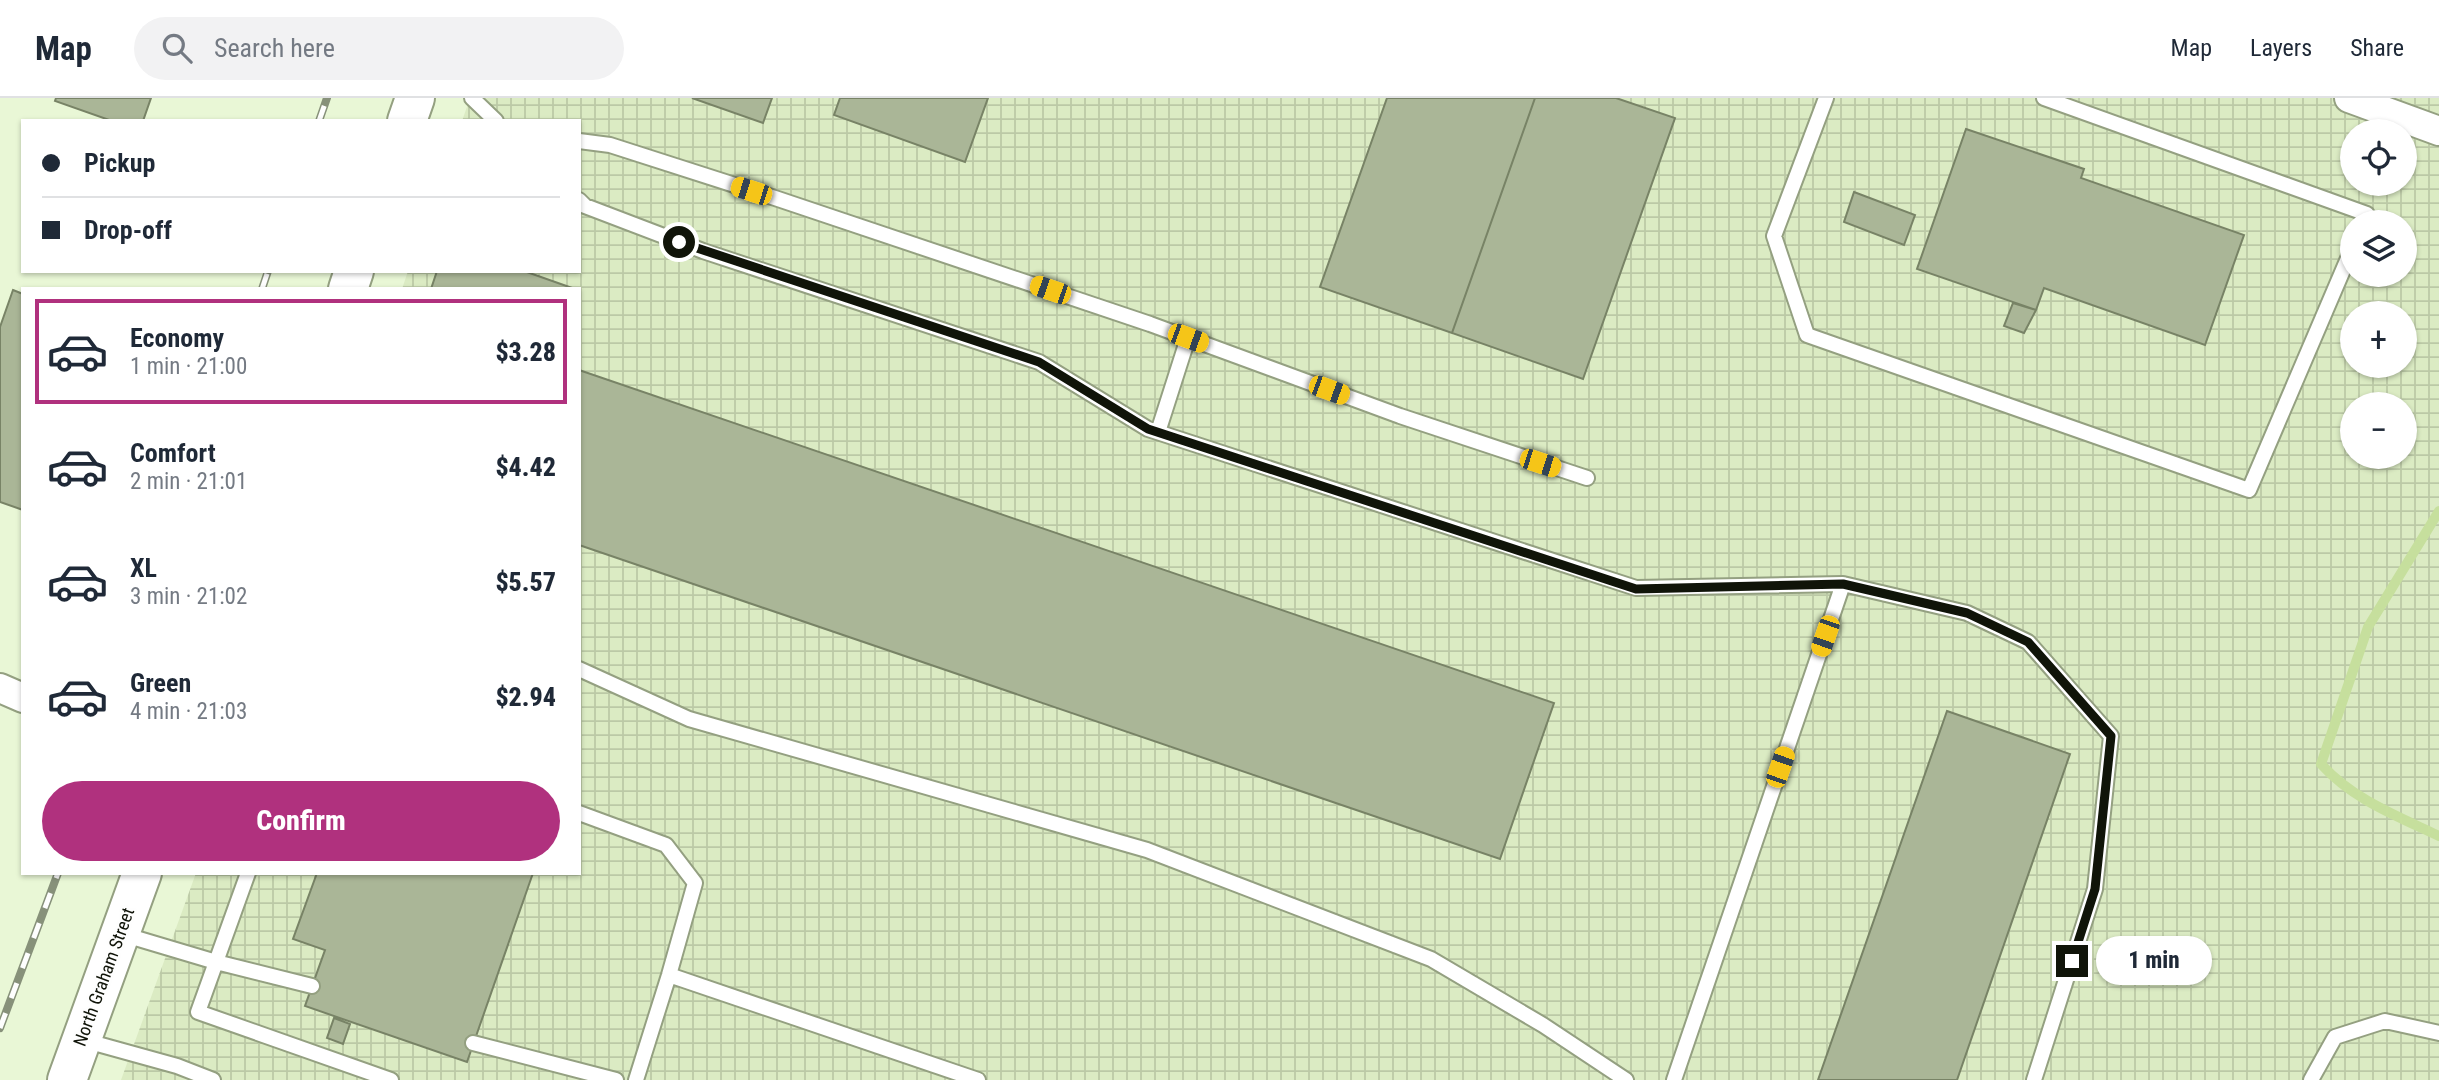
<!DOCTYPE html>
<meta charset="utf-8">
<style>
:root{--surface:#fff;--page:#f2f2f3;--text:#1f2937;--muted:#747a83;--line:#e0e1e3;--accent:#b0317e}
body{margin:0;font-family:"Roboto Condensed",sans-serif;background:var(--page);color:var(--text);height:100vh;display:flex;flex-direction:column;font-size:26px;white-space:nowrap}
*{box-sizing:border-box;margin:0}
p{font-size:23px;color:var(--muted)}
.icon{flex:none;width:38px;height:38px;fill:none;stroke:currentColor;stroke-width:2;stroke-linecap:round;stroke-linejoin:round}
.map{position:relative;flex:1;overflow:hidden}
.side{position:absolute;left:21px;top:189px;width:560px;height:588px;display:flex;flex-direction:column;background:var(--surface);border-radius:0px;box-shadow:0 2px 5px #0004}
.side>*{flex:none}
.guide{position:absolute;left:21px;top:21px;width:560px;height:154px;border-radius:0px;box-shadow:0 2px 5px #0004;display:grid;align-content:center;height:154px;padding:0 21px;background:var(--surface)}
.tools{position:absolute;left:2340px;top:21px;display:grid;gap:14px}
.tools a{display:grid;place-items:center;width:77px;height:77px;border-radius:50%;background:var(--surface);box-shadow:0 2px 5px #0004;font-size:35px}
.end{position:absolute;width:32px;height:32px;margin:-16px;border:9px solid #101409;background:#fff;box-shadow:0 0 0 4px #fff}
.from{border-radius:50%}
.bubble{position:absolute;height:49px;border-radius:24px;background:var(--surface);box-shadow:0 2px 5px #0004;font-size:23px;font-weight:800;line-height:49px;text-align:center}
.car{position:absolute;width:21px;height:42px;margin:-21px -10px;border-radius:9px;box-shadow:0 0 5px 2px #0007;background:linear-gradient(#f5c518 24%,#345 0 40%,#f5c518 0 76%,#345 0 86%,#f5c518 0)}
.guide b{display:flex;align-items:center;gap:24px;height:66px;font-size:26px}
.guide b+b{border-top:2px solid var(--line)}
.guide i{width:18px;height:18px;background:var(--text)}
ul{padding:12px 0 0;list-style:none}
li{display:flex;align-items:center;gap:21px;height:105px;margin:0 14px 10px;padding:0 7px;border:4px solid transparent;border-radius:0px}
li div{flex:1}
li b{display:block;font-size:26px}
li em{font-style:normal;font-weight:800}
li.on{border-color:var(--accent)}
li>.icon{width:63px;height:63px;stroke-width:1.5}
.primary-button{display:flex;gap:14px;margin-top:auto;padding:14px 21px}
.primary-button a{flex:1;height:80px;border-radius:42px;background:var(--accent);color:#fff;font-size:28px;font-weight:800;line-height:80px;text-align:center}
header{display:flex;align-items:center;gap:42px;box-sizing:border-box;height:98px;padding:0 35px;background:var(--surface);border-bottom:2px solid var(--line)}
header strong{font-size:33px}
nav{display:flex;gap:38px;margin-inline-start:auto;font-size:24px}
.search{width:490px;height:63px;background:var(--page);display:flex;align-items:center;gap:18px;box-sizing:border-box;padding:0 24px;border-radius:38px;color:var(--muted);font-size:26px}
.map>svg:first-child{display:block}
.industrial{fill:url(#industrial-grid);fill-rule:evenodd}
.lines{fill:none;stroke-linecap:round;stroke-linejoin:round}
.stream{stroke:#c6df9d;stroke-width:10}
.building{fill:#aab697;stroke:#788366;stroke-width:2}
.lane-casing{stroke:#94a081;stroke-width:18}
.street-casing{stroke:#94a081;stroke-width:32}
.secondary-casing{stroke:#94a081;stroke-width:42}
.lane{stroke:#fff;stroke-width:14}
.street{stroke:#fff;stroke-width:28}
.secondary{stroke:#fff;stroke-width:38}
.rail-casing{stroke:#87917a;stroke-width:8}
.rail{stroke:#fefefe;stroke-width:5;stroke-dasharray:16;stroke-linecap:butt}
.route{stroke:#101409;stroke-width:9}
.labels{text-anchor:middle;stroke-width:6;stroke-linejoin:round;paint-order:stroke}
.street-label{font-size:18px;fill:#101409;stroke:#fefefe}
</style>
<header>
<strong>Map</strong>
<div class="search"><svg class="icon" aria-label="search" viewBox="0 0 24 24"><circle cx="10" cy="10" r="6"/><path d="M15 15l6 6"/></svg>Search here</div>
<nav><a>Map</a><a>Layers</a><a>Share</a></nav>
</header>
<div class="map">
<svg width="2439" height="982" viewBox="0 0 2439 982">
<defs>
<pattern id="industrial-grid" width="8" height="8" patternUnits="userSpaceOnUse" patternTransform="scale(1.75)"><rect width="8" height="8" fill="#dbebc3"/><path d="M0 4h8M4 0v8" fill="none" stroke="#bbc9a6"/></pattern>
</defs>
<rect width="100%" height="100%" fill="#e9f7d6"/>
<path class="industrial" d="M 470,0 L 2439,0 L 2439,982 L 121,982 L 196,775 L 579,775 L 579,191 L 402,191 L 408,173 L 579,173 L 579,23 L 462,23 ZM 2352,33 L 2404,33 L 2404,86 L 2352,86 ZM 2352,124 L 2404,124 L 2404,177 L 2352,177 ZM 2352,215 L 2404,215 L 2404,268 L 2352,268 ZM 2352,306 L 2404,306 L 2404,359 L 2352,359 Z"/>
<g class="lines">
<path class="stream" d="M 2439,413 L 2368,529 L 2321,666 C 2352,701 2397,718 2439,738"/>
</g>
<path class="building" d="M 56,0 L 151,0 L 143,23 L 112,23 L 55,3 Z
M 692,0 L 772,0 L 763,25 Z
M 840,0 L 988,0 L 965,64 L 834,17 Z
M 1387,0 L 1535,0 L 1452,235 L 1320,189 Z
M 1535,0 L 1616,0 L 1675,20 L 1583,281 L 1452,235 Z
M 1966,31 L 2084,71 L 2081,80 L 2244,137 L 2205,247 L 2044,190 L 2036,212 L 1917,171 Z
M 1854,94 L 1915,117 L 1904,147 L 1844,124 Z
M 437,173 L 524,173 L 575,191 L 431,191 Z
M 13,192 L 23,196 L 23,412 L 0,404 L 0,229 Z
M 2013,205 L 2036,212 L 2024,235 L 2004,228 Z
M 579,272 L 1554,605 L 1500,761 L 579,447 Z
M 1947,613 L 2070,656 L 1957,982 L 1818,982 Z
M 317,775 L 533,775 L 467,964 L 305,908 L 325,852 L 293,841 Z
M 334,920 L 350,926 L 343,946 L 327,940 Z"/>
<g class="lines">
<g class="lane-casing">
<path id="lane" d="M 472,0 L 496,23
M 1826,0 L 1774,138 L 1807,237 L 2249,392 L 2352,151
M 2044,0 L 2367,116 L 2363,124
M 579,43 L 610,47 L 775,100 L 1150,226 L 1400,318 L 1587,380
M 579,102 L 585,108 L 703,153 L 1039,264 L 1148,331 L 1636,490 L 1843,486 L 1967,515 L 2028,544 L 2111,638 L 2095,791 L 2034,982
M 1158,334 L 1188,240
M 579,571 L 689,621 L 1147,752 L 1431,861 L 1543,927 L 1626,982
M 579,715 L 666,747 L 695,785 L 669,877 L 636,982
M 248,775 L 198,914 L 391,982
M 122,836 L 216,864 L 312,888
M 669,877 L 978,982
M 83,942 L 177,968 L 213,982
M 473,945 L 616,982
M 1674,982 L 1843,486
M 2311,982 L 2335,939 L 2385,923 L 2439,935"/>
</g>
<g class="street-casing">
<path id="street" d="M 2349,0 L 2439,33
M 0,590 L 23,600"/>
</g>
<g class="secondary-casing">
<path id="secondary" d="M 407,23 L 415,0
M 348,191 L 354,173
M 67,982 L 142,775"/>
</g>
<use href="#lane" class="lane"/>
<use href="#street" class="street"/>
<use href="#secondary" class="secondary"/>
<g class="rail-casing">
<path id="rail" d="M 319,23 L 327,0
M 262,191 L 268,173
M 0,930 L 58,775"/>
</g>
<use href="#rail" class="rail"/>
</g>
<g class="lines">
<path class="route" d="M 679,144 L 1039,264 L 1148,331 L 1636,491 L 1843,486 L 1967,515 L 2028,544 L 2111,638 L 2095,791 L 2072,863"/>
</g>
<g class="labels">
<g class="street-label">
<text transform="translate(104 879) rotate(-70)" y="6">North Graham Street</text>
</g>
</g>
</svg>
<div class="tools">
<a><svg class="icon" aria-label="locate" viewBox="0 0 24 24"><circle cx="12" cy="12" r="6"/><path d="M12 2v4M12 18v4M2 12h4M18 12h4"/></svg></a>
<a><svg class="icon" aria-label="layers" viewBox="0 0 24 24"><path d="M12 4l9 5-9 5-9-5zM3 14l9 5 9-5"/></svg></a>
<a>+</a>
<a>−</a>
</div>
<i class="end from" style="left:679px;top:144px"></i>
<i class="end" style="left:2072px;top:863px"></i>
<div class="bubble" style="left:2096px;top:838px;width:116px">1 min</div>
<i class="car" style="left:751px;top:93px;rotate:288deg"></i>
<i class="car" style="left:1050px;top:192px;rotate:289deg"></i>
<i class="car" style="left:1188px;top:240px;rotate:110deg"></i>
<i class="car" style="left:1329px;top:292px;rotate:110deg"></i>
<i class="car" style="left:1540px;top:365px;rotate:108deg"></i>
<i class="car" style="left:1825px;top:538px;rotate:199deg"></i>
<i class="car" style="left:1780px;top:669px;rotate:19deg"></i>
<div class="guide">
<b><i class="from"></i>Pickup</b>
<b><i></i>Drop-off</b>
</div>
<section class="side">
<ul>
<li class="on"><svg class="icon" aria-label="car" viewBox="0 0 24 24"><path d="M5 17H2v-5l4-1 3-4h7l3 4 3 1v5h-3M9 17h6M6 11h13"/><circle cx="7" cy="17" r="2"/><circle cx="17" cy="17" r="2"/></svg><div><b>Economy</b><p>1 min · 21:00</p></div><em>$3.28</em></li>
<li><svg class="icon" aria-label="car" viewBox="0 0 24 24"><path d="M5 17H2v-5l4-1 3-4h7l3 4 3 1v5h-3M9 17h6M6 11h13"/><circle cx="7" cy="17" r="2"/><circle cx="17" cy="17" r="2"/></svg><div><b>Comfort</b><p>2 min · 21:01</p></div><em>$4.42</em></li>
<li><svg class="icon" aria-label="car" viewBox="0 0 24 24"><path d="M5 17H2v-5l4-1 3-4h7l3 4 3 1v5h-3M9 17h6M6 11h13"/><circle cx="7" cy="17" r="2"/><circle cx="17" cy="17" r="2"/></svg><div><b>XL</b><p>3 min · 21:02</p></div><em>$5.57</em></li>
<li><svg class="icon" aria-label="car" viewBox="0 0 24 24"><path d="M5 17H2v-5l4-1 3-4h7l3 4 3 1v5h-3M9 17h6M6 11h13"/><circle cx="7" cy="17" r="2"/><circle cx="17" cy="17" r="2"/></svg><div><b>Green</b><p>4 min · 21:03</p></div><em>$2.94</em></li>
</ul>
<div class="primary-button"><a>Confirm</a></div>
</section>
</div>
